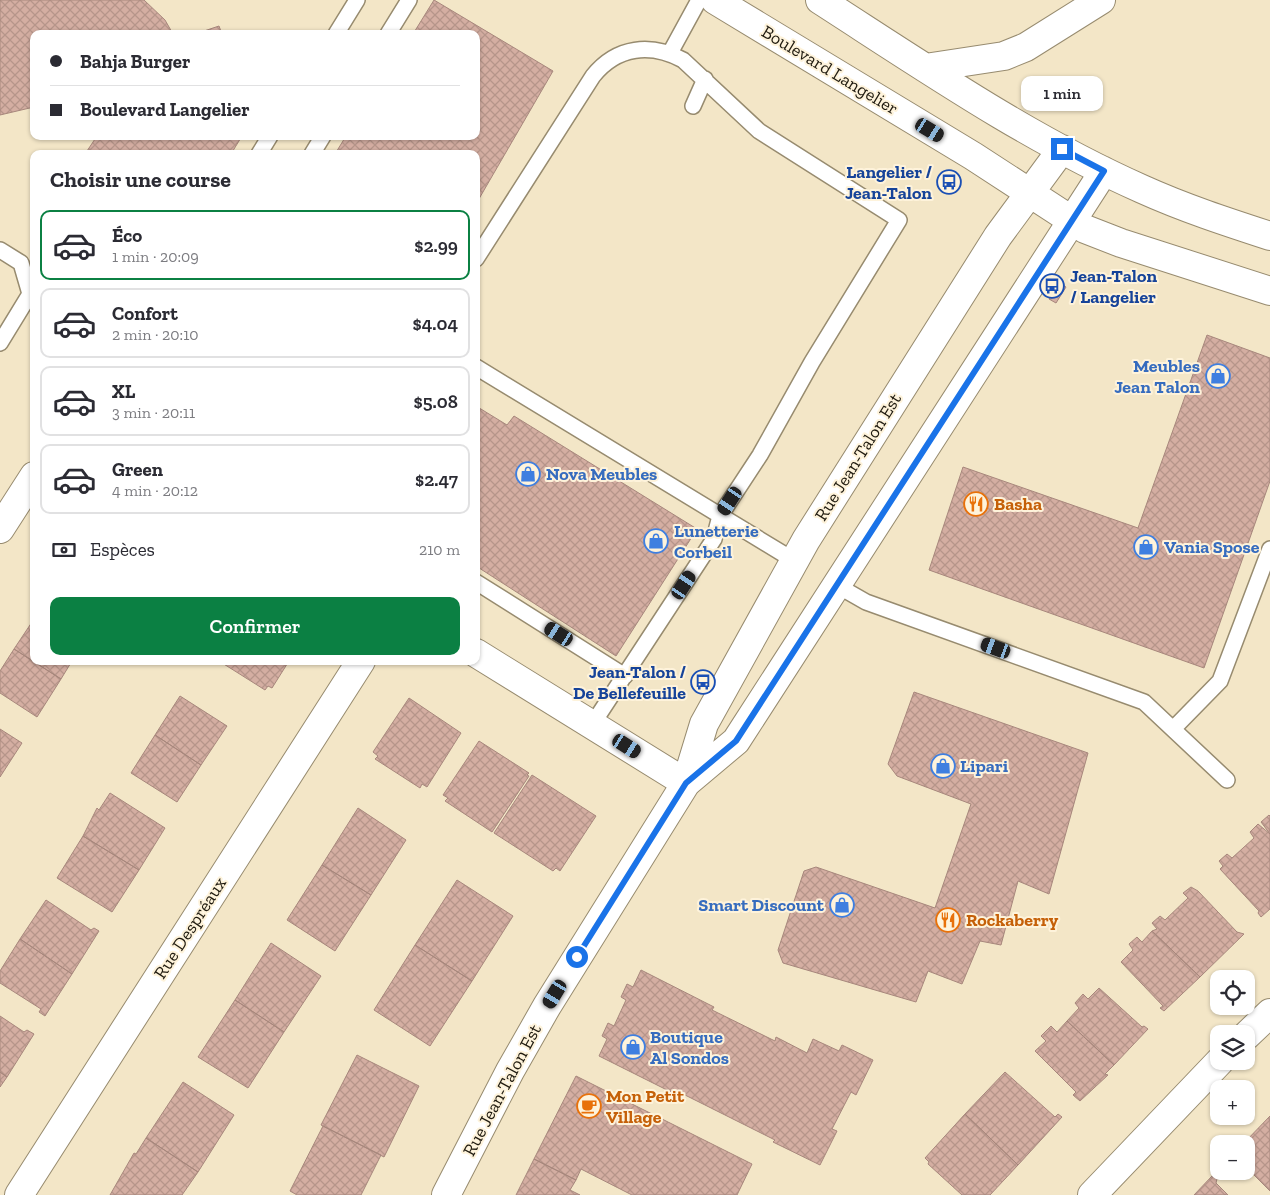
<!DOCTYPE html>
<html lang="fr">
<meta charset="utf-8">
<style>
:root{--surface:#fff;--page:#f7f7f7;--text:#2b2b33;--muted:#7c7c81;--line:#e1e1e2;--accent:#0b8043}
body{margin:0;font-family:"Zilla Slab",serif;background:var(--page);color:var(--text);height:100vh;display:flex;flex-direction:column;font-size:19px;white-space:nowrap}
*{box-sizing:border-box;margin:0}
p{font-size:16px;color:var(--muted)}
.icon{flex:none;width:28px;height:28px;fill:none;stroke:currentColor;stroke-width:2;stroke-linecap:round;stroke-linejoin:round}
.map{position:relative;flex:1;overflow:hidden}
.side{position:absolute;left:30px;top:150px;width:450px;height:515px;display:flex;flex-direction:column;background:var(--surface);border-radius:10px;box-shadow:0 1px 4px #0004}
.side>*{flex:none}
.top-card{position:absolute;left:30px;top:30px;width:450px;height:110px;border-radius:10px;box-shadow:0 1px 4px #0004;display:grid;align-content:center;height:110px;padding:0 20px;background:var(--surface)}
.tools{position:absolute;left:1210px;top:970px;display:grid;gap:10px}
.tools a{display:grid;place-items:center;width:45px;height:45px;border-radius:10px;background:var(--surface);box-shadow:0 1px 4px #0004;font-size:25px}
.end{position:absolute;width:22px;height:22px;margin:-11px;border:6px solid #1a73e8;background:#fff;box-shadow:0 0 0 2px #fff}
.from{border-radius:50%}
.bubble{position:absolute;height:35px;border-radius:10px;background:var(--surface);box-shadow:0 1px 4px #0004;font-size:16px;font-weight:600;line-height:35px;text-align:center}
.car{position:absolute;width:15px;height:30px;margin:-15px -8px;border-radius:6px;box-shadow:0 0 4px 1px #0007;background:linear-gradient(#222 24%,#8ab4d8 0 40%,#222 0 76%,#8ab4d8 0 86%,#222 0)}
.top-card b{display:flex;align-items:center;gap:18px;height:48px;font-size:19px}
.top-card b+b{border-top:1px solid var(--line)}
.top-card i{width:12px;height:12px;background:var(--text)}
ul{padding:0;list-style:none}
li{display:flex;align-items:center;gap:15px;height:70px;margin:0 10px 8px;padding:0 10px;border:2px solid var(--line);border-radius:10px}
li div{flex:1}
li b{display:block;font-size:19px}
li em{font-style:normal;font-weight:600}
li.current{border-color:var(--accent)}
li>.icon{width:45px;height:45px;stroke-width:1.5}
h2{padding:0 20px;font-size:22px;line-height:60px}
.pay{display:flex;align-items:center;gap:12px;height:55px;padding:0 20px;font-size:19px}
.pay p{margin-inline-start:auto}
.primary-button{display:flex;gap:10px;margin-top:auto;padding:10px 20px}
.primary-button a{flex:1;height:58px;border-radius:10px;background:var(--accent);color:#fff;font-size:20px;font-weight:600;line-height:58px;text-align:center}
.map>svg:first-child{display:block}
.building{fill:url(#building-cross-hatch);stroke:#a7877c}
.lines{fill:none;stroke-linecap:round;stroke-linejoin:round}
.service-casing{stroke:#978b6f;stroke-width:18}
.minor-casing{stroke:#978b6f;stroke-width:30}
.secondary-casing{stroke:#978b6f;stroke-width:30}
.service{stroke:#fff;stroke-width:15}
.minor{stroke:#fff;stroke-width:28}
.secondary{stroke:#fff;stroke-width:28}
.route{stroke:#1a73e8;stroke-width:6}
.labels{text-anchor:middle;stroke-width:4;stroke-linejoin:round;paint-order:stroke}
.street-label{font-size:18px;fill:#1f1a0f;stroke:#fef3db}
.transit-label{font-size:18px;font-weight:bold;fill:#164399;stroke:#fef3db;text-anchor:end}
.shop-label{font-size:18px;font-weight:bold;fill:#366cbe;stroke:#fef3db;text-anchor:start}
.food-label{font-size:18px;font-weight:bold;fill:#c56008;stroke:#fef3db;text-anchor:start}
</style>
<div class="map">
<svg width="1270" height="1195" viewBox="0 0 1270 1195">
<defs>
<pattern id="building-cross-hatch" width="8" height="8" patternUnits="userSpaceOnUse" patternTransform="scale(1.25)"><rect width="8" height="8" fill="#d4aea2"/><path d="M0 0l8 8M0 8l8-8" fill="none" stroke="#b6958a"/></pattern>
</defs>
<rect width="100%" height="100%" fill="#f3e6c7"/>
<path class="building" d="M 0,0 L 144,0 L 165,20 L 173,34 L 34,34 L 34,107 L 0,115 Z
M 434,0 L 553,71 L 476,204 L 476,154 L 335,154 L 346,136 L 476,136 L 476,34 L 413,34 Z
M 219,26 L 222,34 L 195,34 Z
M 97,136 L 242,136 L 231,154 L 85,154 Z
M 1059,282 L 1066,287 L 1056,303 L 1049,299 Z
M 1207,335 L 1270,358 L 1270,481 L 1204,668 L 929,570 L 963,467 L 1138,528 Z
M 476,406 L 507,425 L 514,416 L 697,529 L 616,656 L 476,566 Z
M 34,619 L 34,661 L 72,661 L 61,679 L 14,649 Z
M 14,649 L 61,679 L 37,717 L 0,693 L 0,671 Z
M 219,661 L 289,661 L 272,688 L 268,686 L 265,690 Z
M 914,692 L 1088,753 L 1049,894 L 1018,881 L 1001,945 L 980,941 L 962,984 L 928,971 L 916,1002 L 783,963 L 778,950 L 804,871 L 816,867 L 935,908 L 971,804 L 897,776 L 888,764 Z
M 180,696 L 227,726 L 201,765 L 155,735 Z
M 409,698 L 461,733 L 427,787 L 422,784 L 420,788 L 375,759 L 378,756 L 373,752 Z
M 0,729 L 22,743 L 0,777 Z
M 155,735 L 201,765 L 177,802 L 131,773 Z
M 479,741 L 529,773 L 527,775 L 529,776 L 492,832 L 445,801 L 448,798 L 443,795 Z
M 532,775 L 596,816 L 560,871 L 556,868 L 553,871 L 494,833 Z
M 110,793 L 165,828 L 139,870 L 83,836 L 97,808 L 99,810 Z
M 358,808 L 406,840 L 371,895 L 322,865 Z
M 1269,815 L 1270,816 L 1270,834 L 1261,822 Z
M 1258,824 L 1270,834 L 1270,909 L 1261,917 L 1258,913 L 1259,911 L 1220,869 L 1223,866 L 1219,861 L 1227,854 L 1232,858 L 1254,838 L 1250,832 Z
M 83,836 L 139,870 L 112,912 L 57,878 Z
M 322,865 L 371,895 L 335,951 L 287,920 Z
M 457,880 L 513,916 L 472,981 L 415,945 Z
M 1191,887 L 1198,891 L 1237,932 L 1244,934 L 1200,977 L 1152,931 L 1157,929 L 1152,923 L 1160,916 L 1165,920 L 1188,898 L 1183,893 Z
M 46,900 L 91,930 L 94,928 L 99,931 L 72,974 L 20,939 Z
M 1152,931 L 1200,977 L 1164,1011 L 1160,1008 L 1163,1006 L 1121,962 L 1133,950 L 1129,944 L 1137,937 L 1142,942 Z
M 20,939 L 72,974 L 45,1016 L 39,1012 L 41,1009 L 0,983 L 0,971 Z
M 271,943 L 321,976 L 284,1032 L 235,1000 Z
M 415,945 L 472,981 L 430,1046 L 374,1010 Z
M 641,970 L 714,1007 L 712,1010 L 775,1041 L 776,1037 L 807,1053 L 813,1039 L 839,1051 L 842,1045 L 873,1060 L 856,1095 L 851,1092 L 832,1129 L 837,1131 L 820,1165 L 773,1142 L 775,1140 L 673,1089 L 671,1092 L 599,1056 L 607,1039 L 602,1036 L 608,1023 L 614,1026 L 626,1000 L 621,997 L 627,984 L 633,987 Z
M 1099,988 L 1142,1027 L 1144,1026 L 1148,1029 L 1114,1065 L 1067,1021 L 1079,1008 L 1075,1003 L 1083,994 L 1088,999 Z
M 235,1000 L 284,1032 L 248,1088 L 198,1057 Z
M 0,1016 L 24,1032 L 27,1030 L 34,1034 L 7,1077 L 0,1072 Z
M 1067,1021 L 1114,1065 L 1105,1074 L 1108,1075 L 1080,1101 L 1073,1095 L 1076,1092 L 1035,1051 L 1046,1041 L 1041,1036 L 1051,1026 L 1057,1032 Z
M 357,1055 L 419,1086 L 384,1157 L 321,1125 Z
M 0,1072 L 7,1077 L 0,1087 Z
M 1005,1072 L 1055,1117 L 1058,1114 L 1062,1117 L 1018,1165 L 965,1114 Z
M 576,1076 L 752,1164 L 737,1195 L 632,1195 L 581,1169 L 576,1180 L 534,1159 Z
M 183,1082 L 234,1115 L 198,1172 L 146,1138 Z
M 965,1114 L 1018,1165 L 990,1195 L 962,1195 L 928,1164 L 929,1162 L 925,1158 Z
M 1270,1116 L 1270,1191 L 1246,1167 L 1246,1144 L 1243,1144 Z
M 323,1126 L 381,1155 L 361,1195 L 297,1195 L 290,1191 Z
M 146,1138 L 198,1172 L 182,1195 L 110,1195 L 134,1153 L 136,1154 Z
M 534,1159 L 576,1180 L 570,1190 L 580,1195 L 516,1195 Z
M 1212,1176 L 1217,1179 L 1216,1183 L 1228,1195 L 1194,1195 Z"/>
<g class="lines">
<g class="service-casing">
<path id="service" d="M 336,34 L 357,0
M 388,34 L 409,0
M 670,53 L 699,0
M 693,106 L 705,79
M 259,154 L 270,136
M 312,154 L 323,136
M 0,250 L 21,263 L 30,294 L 34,296
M 476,259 L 593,76 C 617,46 651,43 683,60 L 759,131 L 899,220 L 812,362 L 760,455 L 720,516 L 714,539 L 592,725
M 0,343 L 30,294
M 476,367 L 795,561
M 476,582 L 625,676
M 838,586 L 866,602 L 1144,702 L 1227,780
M 1173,729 L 1220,681 L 1270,549"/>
</g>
<g class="minor-casing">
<path id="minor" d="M 0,529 L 34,476
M 476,653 L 686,783
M 1246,1036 L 1270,1013
M 19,1195 L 361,661
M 1092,1195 L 1220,1061"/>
</g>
<g class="secondary-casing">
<path id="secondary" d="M 715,0 L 973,156 L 1085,229 L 1121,243 L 1270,291
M 820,0 C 924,67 1029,139 1142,189 C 1184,208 1227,222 1270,236
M 925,68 L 1004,56 L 1026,47 L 1101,0
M 686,783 L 736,741 L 1104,171
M 446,1195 L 510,1071 L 547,1006 L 686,783 L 704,724 L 806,540 L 998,236 L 1062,149"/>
</g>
<use href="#service" class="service"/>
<use href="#minor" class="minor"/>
<use href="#secondary" class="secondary"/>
</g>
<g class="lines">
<path class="route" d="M 577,957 L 686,783 L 736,741 L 1104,171 L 1062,149"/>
</g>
<defs>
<g id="bus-ring" transform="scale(1.25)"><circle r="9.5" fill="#fef3db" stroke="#1a4fb4" stroke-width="1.5"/><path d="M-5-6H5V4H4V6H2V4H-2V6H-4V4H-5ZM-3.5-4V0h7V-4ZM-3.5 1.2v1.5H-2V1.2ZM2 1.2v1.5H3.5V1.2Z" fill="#1a4fb4"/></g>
<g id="shop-ring" transform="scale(1.25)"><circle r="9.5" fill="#fef3db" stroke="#3f7fe0" stroke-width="1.5"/><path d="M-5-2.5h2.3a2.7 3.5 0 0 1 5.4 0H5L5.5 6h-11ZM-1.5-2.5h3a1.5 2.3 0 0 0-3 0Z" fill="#3f7fe0"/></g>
<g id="restaurant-ring" transform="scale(1.25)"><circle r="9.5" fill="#fef3db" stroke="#e8710a" stroke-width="1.5"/><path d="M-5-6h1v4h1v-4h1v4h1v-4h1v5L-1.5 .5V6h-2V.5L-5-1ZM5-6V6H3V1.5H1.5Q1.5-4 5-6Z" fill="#e8710a"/></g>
<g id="cafe-ring" transform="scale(1.25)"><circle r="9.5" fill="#fef3db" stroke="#e8710a" stroke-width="1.5"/><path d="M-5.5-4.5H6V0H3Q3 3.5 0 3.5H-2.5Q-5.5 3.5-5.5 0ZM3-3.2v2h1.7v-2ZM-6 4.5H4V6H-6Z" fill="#e8710a"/></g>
</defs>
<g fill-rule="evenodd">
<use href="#bus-ring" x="949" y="182"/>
<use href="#bus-ring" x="1052" y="286"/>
<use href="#shop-ring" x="1218" y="376"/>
<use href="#shop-ring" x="528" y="474"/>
<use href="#restaurant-ring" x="976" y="504"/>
<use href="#shop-ring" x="656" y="541"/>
<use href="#shop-ring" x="1146" y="547"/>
<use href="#bus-ring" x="703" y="682"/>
<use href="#shop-ring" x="943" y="766"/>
<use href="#shop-ring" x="842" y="905"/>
<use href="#restaurant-ring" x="948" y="920"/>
<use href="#shop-ring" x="633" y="1047"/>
<use href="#cafe-ring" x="589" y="1106"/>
</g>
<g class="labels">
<g class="street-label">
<text transform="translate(830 70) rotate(31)" y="6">Boulevard Langelier</text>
<text transform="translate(858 457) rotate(-58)" y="6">Rue Jean-Talon Est</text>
<text transform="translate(190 928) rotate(-57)" y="6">Rue Despréaux</text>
<text transform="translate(502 1090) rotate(-62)" y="6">Rue Jean-Talon Est</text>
</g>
<g class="transit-label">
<text x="932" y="178">Langelier /<tspan x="932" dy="21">Jean-Talon</tspan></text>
<text x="1070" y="282" text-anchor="start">Jean-Talon<tspan x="1070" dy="21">/ Langelier</tspan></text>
<text x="686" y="678">Jean-Talon /<tspan x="686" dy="21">De Bellefeuille</tspan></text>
</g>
<g class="shop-label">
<text x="1200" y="372" text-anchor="end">Meubles<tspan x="1200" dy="21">Jean Talon</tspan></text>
<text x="546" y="480">Nova Meubles</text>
<text x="674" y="537">Lunetterie<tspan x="674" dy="21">Corbeil</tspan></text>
<text x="1164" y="553">Vania Spose</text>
<text x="960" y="772">Lipari</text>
<text x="824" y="911" text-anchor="end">Smart Discount</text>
<text x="650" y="1043">Boutique<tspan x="650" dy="21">Al Sondos</tspan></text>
</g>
<g class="food-label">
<text x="994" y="510">Basha</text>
<text x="966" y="926">Rockaberry</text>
<text x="606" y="1102">Mon Petit<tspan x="606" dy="21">Village</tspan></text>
</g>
</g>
</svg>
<div class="tools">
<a><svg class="icon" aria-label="locate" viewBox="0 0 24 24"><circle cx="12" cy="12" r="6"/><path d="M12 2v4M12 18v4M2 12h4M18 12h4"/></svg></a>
<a><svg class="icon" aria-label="layers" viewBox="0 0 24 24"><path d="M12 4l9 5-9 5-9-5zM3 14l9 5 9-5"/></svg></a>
<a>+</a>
<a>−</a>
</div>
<i class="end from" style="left:577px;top:957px"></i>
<i class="end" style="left:1062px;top:149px"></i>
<div class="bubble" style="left:1021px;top:76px;width:82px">1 min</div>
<i class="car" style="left:930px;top:130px;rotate:121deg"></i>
<i class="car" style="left:730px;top:501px;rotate:213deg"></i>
<i class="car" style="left:684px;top:585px;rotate:33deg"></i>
<i class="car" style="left:559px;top:634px;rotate:302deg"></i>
<i class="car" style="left:996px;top:648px;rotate:290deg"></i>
<i class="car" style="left:627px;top:746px;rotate:122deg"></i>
<i class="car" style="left:555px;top:994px;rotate:211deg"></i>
<div class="top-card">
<b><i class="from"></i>Bahja Burger</b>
<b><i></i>Boulevard Langelier</b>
</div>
<section class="side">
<h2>Choisir une course</h2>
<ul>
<li class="current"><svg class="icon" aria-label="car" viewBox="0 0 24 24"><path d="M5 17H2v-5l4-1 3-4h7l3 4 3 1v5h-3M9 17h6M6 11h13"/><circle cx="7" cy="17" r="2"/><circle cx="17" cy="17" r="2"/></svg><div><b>Éco</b><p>1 min · 20:09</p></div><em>$2.99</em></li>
<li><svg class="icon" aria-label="car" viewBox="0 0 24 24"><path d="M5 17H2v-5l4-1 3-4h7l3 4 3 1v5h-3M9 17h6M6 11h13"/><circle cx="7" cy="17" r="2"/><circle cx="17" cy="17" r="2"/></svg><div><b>Confort</b><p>2 min · 20:10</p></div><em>$4.04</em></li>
<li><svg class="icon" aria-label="car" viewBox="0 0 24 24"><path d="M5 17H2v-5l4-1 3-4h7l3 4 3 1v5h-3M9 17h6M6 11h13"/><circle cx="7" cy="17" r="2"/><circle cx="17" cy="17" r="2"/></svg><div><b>XL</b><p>3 min · 20:11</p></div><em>$5.08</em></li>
<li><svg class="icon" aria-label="car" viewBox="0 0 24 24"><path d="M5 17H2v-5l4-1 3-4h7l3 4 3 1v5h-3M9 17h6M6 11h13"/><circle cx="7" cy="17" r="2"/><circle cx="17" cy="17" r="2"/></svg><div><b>Green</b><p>4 min · 20:12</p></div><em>$2.47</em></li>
</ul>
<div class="pay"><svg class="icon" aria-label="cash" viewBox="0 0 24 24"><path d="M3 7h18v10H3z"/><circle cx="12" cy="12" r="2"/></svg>Espèces<p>210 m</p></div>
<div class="primary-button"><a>Confirmer</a></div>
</section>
</div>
